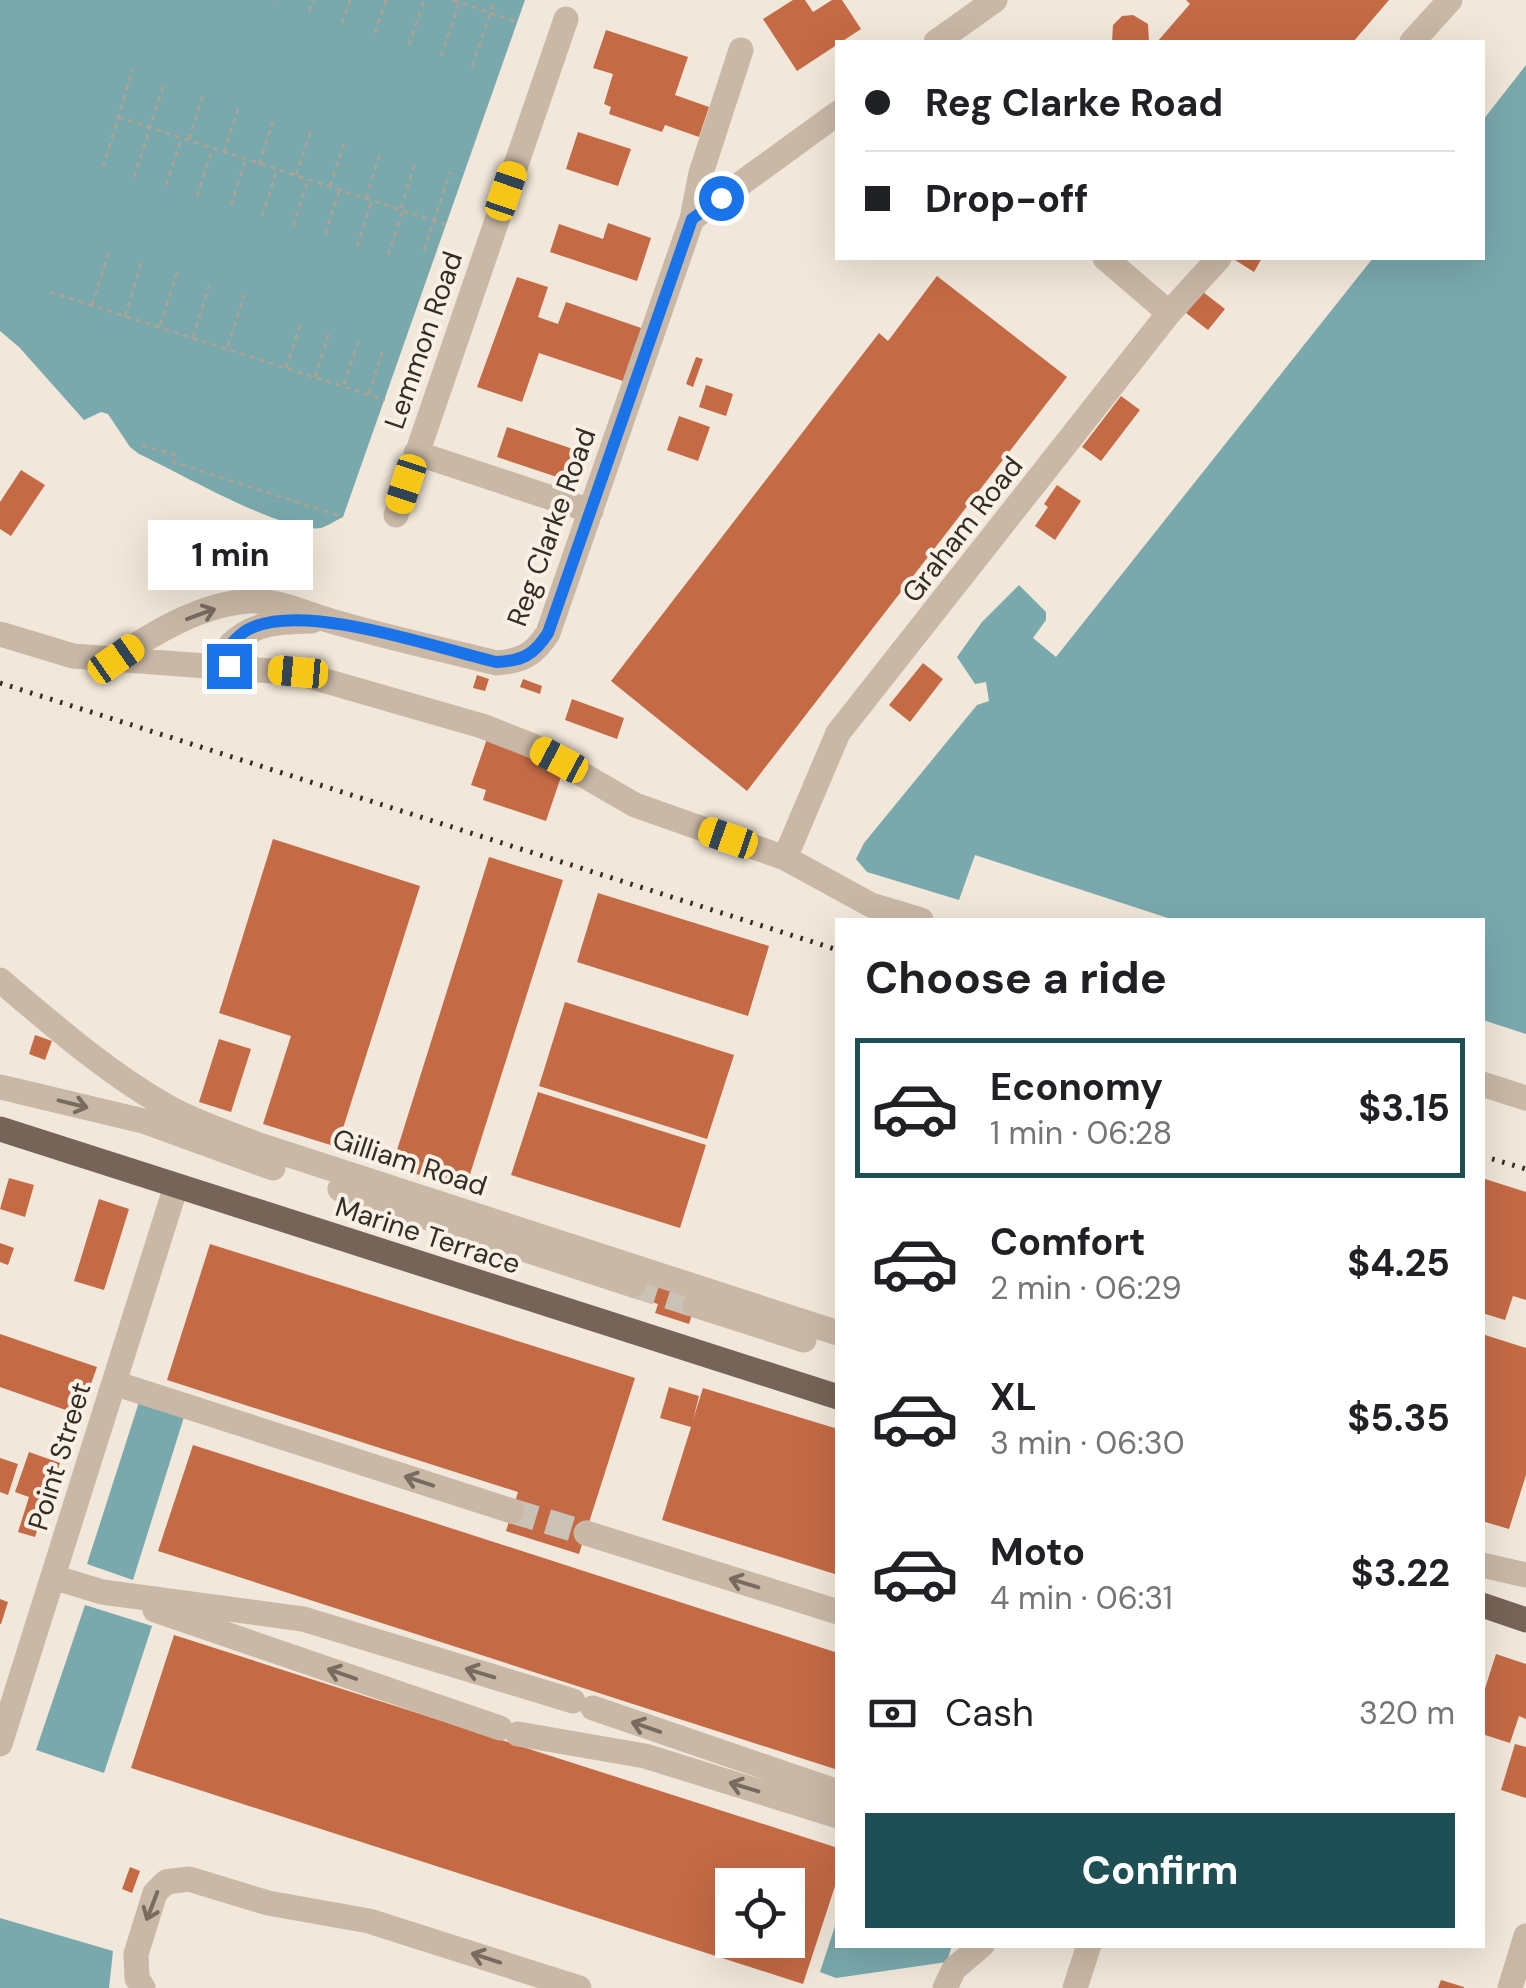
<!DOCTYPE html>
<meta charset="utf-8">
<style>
:root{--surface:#fff;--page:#f6f6f6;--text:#202124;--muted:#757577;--line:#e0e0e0;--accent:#1d4f55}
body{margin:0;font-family:"DM Sans",sans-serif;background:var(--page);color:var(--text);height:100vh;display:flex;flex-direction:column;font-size:38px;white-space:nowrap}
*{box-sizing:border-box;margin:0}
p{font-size:32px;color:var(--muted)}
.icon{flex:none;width:55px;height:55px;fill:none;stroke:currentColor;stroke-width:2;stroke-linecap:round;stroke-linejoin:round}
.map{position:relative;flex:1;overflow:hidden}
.sheet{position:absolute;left:835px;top:918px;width:650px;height:1030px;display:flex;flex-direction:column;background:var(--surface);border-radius:0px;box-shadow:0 10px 40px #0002}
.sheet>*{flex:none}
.guide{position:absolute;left:835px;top:40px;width:650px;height:220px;border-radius:0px;box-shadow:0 10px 40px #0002;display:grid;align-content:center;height:220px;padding:0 30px;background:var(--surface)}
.buttons{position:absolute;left:715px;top:1868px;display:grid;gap:20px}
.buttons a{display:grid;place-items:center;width:90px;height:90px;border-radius:0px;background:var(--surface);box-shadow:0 10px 40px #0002;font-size:50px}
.end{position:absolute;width:45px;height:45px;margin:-22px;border:12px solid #1a73e8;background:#fff;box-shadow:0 0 0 5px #fff}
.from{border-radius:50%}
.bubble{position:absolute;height:70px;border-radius:0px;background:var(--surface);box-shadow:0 10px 40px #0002;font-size:32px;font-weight:700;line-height:70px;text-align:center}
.car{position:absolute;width:30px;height:60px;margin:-30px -15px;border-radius:12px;box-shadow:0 0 8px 2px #0007;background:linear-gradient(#f5c518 24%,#345 0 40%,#f5c518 0 76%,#345 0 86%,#f5c518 0)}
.guide b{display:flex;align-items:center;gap:35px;height:95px;font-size:38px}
.guide b+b{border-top:2px solid var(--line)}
.guide i{width:25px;height:25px;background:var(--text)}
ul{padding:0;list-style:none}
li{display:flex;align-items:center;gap:30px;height:140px;margin:0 20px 15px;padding:0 10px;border:5px solid transparent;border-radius:0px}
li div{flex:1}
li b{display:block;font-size:38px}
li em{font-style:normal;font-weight:700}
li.on{border-color:var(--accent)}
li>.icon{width:90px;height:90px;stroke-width:1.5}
h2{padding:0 30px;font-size:45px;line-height:120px}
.pay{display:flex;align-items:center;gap:25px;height:110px;padding:0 30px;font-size:38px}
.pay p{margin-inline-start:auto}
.button{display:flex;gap:20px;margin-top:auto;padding:20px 30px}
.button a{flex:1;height:115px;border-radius:0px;background:var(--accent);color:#fff;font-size:40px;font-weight:700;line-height:115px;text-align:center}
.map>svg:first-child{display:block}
.water{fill:#7aa9ad}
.building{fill:#c46a45;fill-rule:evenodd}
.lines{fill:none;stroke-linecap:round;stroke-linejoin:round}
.minor-tunnel{stroke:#cbc2b6;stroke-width:25;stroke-dasharray:25 12;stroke-linecap:butt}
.path{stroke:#b4a291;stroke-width:2.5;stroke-dasharray:5 5;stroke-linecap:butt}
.minor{stroke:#c9b8a6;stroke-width:25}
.major{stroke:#776458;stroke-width:25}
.rail{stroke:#352c27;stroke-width:5;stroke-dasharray:2.5 8;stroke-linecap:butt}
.oneway{stroke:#786b60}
.route{stroke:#1a73e8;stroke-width:12}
.labels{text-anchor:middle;stroke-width:8;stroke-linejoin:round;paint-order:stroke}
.street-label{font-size:28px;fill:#352c27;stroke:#f9f1e6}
</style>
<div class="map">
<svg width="1526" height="1988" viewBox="0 0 1526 1988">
<rect width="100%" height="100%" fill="#f1e7da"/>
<path class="water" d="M 0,0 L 525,0 L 343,517 C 336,520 328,526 321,528 C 285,534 176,471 139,454 L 130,447 L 108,414 L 101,412 L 84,420 L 19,347 L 0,331 Z
M 1526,65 L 1526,1034 L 1483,1020 L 1482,920 L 1174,920 L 975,855 L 959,900 L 867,872 L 856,859 L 864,843 L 977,705 L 989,701 L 986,682 L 975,684 L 957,657 L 982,622 L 1019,585 L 1046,612 L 1046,620 L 1033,638 L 1056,657 L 1373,258 L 1482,258 L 1483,120 Z
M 139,1402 L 184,1417 L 133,1580 L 87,1564 Z
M 85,1605 L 152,1626 L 104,1773 L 36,1750 Z
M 0,1918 L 113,1951 L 109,1988 L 0,1988 Z
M 837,1920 L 838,1945 L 952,1945 L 947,1962 L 836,1978 L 820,1972 Z"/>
<path class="building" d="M 793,0 L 805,0 L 813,12 L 832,0 L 842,0 L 861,29 L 797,71 L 763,19 Z
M 1186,0 L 1389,0 L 1353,42 L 1157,42 L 1190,4 Z
M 1133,15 L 1148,24 L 1149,42 L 1112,42 L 1113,25 L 1122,16 Z
M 606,30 L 688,57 L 675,95 L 709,107 L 699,137 L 665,125 L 662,132 L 609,114 L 611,107 L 604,104 L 613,74 L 593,68 Z
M 578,132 L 631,149 L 618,186 L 566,169 Z
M 608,223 L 651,238 L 637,281 L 550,252 L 559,224 L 603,239 Z
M 1236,258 L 1262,258 L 1254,272 L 1235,260 Z
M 937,276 L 1067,377 L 747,791 L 611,681 L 879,333 L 888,341 Z
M 517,277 L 548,287 L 538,317 L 558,324 L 566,302 L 647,330 L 629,383 L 539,353 L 522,402 L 477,387 Z
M 1203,292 L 1225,309 L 1208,330 L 1186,313 Z
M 696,357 L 703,359 L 693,387 L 686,384 Z
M 706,385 L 733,394 L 726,416 L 699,407 Z
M 1121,396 L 1140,410 L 1101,461 L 1082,447 Z
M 679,416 L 710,427 L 698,461 L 667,450 Z
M 507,427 L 576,450 L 566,480 L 497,457 Z
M 21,470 L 45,485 L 11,536 L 0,529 L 0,502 Z
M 1057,485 L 1081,501 L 1055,540 L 1035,526 L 1048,507 L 1044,504 Z
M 923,663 L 943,679 L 910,722 L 889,705 Z
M 477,675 L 489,679 L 485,691 L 473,688 Z
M 523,679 L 542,686 L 540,694 L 520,687 Z
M 572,699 L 624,718 L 617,739 L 565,720 Z
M 489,733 L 564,768 L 546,821 L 483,800 L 486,790 L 471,785 Z
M 273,839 L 420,886 L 337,1147 L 263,1124 L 291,1036 L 219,1013 Z
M 489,857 L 563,880 L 465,1190 L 392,1166 Z
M 598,893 L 769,946 L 748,1016 L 577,962 Z
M 565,1002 L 734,1055 L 707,1139 L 539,1086 Z
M 35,1035 L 52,1041 L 45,1060 L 29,1054 Z
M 219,1039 L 251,1049 L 231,1112 L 199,1102 Z
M 538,1092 L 706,1145 L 680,1228 L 511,1175 Z
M 9,1178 L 34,1185 L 25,1217 L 0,1209 Z
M 1482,1178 L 1526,1192 L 1526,1300 L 1513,1296 L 1505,1320 L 1482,1313 Z
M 99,1199 L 129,1209 L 104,1290 L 74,1281 Z
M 0,1243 L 14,1248 L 8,1265 L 0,1262 Z
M 210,1244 L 635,1378 L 579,1554 L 506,1531 L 518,1492 L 167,1380 Z
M 635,1278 L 697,1299 L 689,1324 L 655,1313 L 658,1304 L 630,1295 Z
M 0,1334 L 97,1367 L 80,1415 L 0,1387 Z
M 1482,1334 L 1526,1348 L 1526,1475 L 1509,1529 L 1482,1521 Z
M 669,1387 L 699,1396 L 693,1420 L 703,1388 L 838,1429 L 838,1575 L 662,1520 L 691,1427 L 660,1418 Z
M 193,1445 L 838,1653 L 838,1770 L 158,1551 Z
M 29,1452 L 60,1463 L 35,1537 L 18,1532 L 29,1497 L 15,1492 Z
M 0,1458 L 18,1464 L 8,1495 L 0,1492 Z
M 0,1599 L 8,1602 L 1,1624 L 0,1624 Z
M 174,1635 L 838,1848 L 838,1877 L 803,1984 L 131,1768 ZM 732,1885 L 788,1885 L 788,1940 L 732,1940 Z
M 1496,1654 L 1526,1664 L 1526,1719 L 1519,1716 L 1510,1743 L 1482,1734 L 1482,1698 Z
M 1515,1744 L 1526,1747 L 1526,1798 L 1501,1790 Z
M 130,1867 L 140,1871 L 132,1893 L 122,1889 Z
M 1441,1980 L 1464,1987 L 1464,1988 L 1438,1988 Z"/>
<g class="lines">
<path class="minor-tunnel" d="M 633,1285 L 695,1305
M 512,1511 L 586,1533"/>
<path class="path" d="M 453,0 L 517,22
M 275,1 L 275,0
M 309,11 L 313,0
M 342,23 L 350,0
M 375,33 L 386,0
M 409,45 L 424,0
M 441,56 L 460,0
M 472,66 L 495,0
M 118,117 L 447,225
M 189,139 L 203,95
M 224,152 L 239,106
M 259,164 L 274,118
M 103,167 L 133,68
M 296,175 L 311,130
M 134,177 L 164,84
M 166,185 L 181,139
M 330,186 L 345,141
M 197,196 L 212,150
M 366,198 L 380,154
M 231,205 L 246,159
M 401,208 L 415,163
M 262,216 L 277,170
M 293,226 L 308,180
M 325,234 L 339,192
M 357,246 L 372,200
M 424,250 L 450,172
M 388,255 L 403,210
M 50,292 L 385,400
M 92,305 L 109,251
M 125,316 L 142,261
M 160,325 L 178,270
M 193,337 L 209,286
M 228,346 L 244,295
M 286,368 L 301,322
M 315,377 L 329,333
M 344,384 L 358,342
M 369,394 L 382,352
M 142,445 L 175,455 L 173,462 L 343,517"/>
<path class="minor" d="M 936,42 L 995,0
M 1412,42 L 1450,0
M 692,219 L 701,173 L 741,50
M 1105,258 L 1169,313
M 416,453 L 591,511
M 396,515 L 566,19
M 0,634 L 73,656 L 298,673 L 482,726 L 533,746 L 635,805 L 785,858 L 871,905 L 921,920
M 115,659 C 153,633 201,604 249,601 C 279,600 303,613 331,621 C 385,637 441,649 496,663 C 522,661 534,655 548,633 L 692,219 L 838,113
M 229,666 L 231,644 C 255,622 280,622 312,621
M 785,858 L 838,733 L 1169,313 L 1219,258
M 0,980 C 54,1026 112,1077 175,1111 C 203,1125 233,1135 262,1146 L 838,1333
M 1482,1084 L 1526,1098
M 0,1087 L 160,1125
M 146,1122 L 273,1168
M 340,1189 L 633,1285
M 695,1305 L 804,1340
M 114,1383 L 512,1511
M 586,1533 L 838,1612
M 1482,1565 L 1526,1575
M 53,1577 L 102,1592 L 303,1619 L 573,1701
M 155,1610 L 500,1728
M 593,1708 L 838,1792
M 518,1734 L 645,1756 L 838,1816
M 0,1744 L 176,1186
M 143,1988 L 137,1978 L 136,1954 L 155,1893 L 166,1882 L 189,1879 L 268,1903 L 369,1921 L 579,1988
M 945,1988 L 954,1969 L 982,1945
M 1075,1988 L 1089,1945
M 1510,1988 L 1526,1936"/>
<path class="major" d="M 0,1129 L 838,1397
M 1482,1605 L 1526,1620"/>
<path class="rail" d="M 0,683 L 838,950
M 1482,1156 L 1526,1169"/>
</g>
<defs><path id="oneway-shaft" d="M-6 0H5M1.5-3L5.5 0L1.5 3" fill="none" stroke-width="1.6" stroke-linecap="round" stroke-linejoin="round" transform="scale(2.5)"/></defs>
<g class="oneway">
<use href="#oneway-shaft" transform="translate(201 614) rotate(-20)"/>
<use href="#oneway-shaft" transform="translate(73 1104) rotate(14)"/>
<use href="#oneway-shaft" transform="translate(419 1481) rotate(-162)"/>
<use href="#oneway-shaft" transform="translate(744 1583) rotate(-163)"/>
<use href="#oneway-shaft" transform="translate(480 1673) rotate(-163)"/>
<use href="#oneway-shaft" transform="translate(342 1674) rotate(-161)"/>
<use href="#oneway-shaft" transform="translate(646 1727) rotate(-161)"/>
<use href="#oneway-shaft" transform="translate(744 1787) rotate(-163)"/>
<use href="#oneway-shaft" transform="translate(152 1906) rotate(111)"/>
<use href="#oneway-shaft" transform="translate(486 1958) rotate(-162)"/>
</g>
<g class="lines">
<path class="route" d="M 229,666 L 231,644 C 236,639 242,632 249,629 C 304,601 436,648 496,662 C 522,661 534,655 548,633 L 692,219 L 721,198"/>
</g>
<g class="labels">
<g class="street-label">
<text transform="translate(423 340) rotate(-71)" y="10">Lemmon Road</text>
<text transform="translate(551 527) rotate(-70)" y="10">Reg Clarke Road</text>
<text transform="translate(962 529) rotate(-52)" y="10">Graham Road</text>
<text transform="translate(410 1162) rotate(18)" y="10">Gilliam Road</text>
<text transform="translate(428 1235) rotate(18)" y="10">Marine Terrace</text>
<text transform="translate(59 1456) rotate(-73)" y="10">Point Street</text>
</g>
</g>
</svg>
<div class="buttons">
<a><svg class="icon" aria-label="locate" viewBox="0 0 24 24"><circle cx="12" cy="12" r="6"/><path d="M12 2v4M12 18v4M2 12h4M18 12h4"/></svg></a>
</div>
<i class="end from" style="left:721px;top:198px"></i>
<i class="end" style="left:229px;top:666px"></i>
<div class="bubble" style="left:148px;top:520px;width:165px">1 min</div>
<i class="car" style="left:506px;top:191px;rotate:19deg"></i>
<i class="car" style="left:406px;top:484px;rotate:198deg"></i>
<i class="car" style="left:116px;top:659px;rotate:55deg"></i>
<i class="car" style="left:298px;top:672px;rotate:275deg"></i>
<i class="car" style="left:559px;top:760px;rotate:298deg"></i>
<i class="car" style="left:728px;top:838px;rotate:289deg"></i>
<div class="guide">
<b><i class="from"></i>Reg Clarke Road</b>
<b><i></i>Drop-off</b>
</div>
<section class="sheet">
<h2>Choose a ride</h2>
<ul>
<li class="on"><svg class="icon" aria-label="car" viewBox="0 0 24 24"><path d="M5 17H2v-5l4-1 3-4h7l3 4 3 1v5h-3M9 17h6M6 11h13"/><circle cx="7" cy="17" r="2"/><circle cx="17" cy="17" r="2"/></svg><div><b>Economy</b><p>1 min · 06:28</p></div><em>$3.15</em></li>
<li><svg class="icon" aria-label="car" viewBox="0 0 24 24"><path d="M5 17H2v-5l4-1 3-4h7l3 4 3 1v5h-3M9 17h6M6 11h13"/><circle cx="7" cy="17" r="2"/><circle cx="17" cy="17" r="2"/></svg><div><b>Comfort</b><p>2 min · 06:29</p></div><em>$4.25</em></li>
<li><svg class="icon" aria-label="car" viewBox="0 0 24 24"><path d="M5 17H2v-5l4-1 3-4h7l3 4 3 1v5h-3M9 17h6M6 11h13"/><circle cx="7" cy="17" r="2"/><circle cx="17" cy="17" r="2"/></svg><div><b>XL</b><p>3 min · 06:30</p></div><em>$5.35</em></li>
<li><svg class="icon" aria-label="car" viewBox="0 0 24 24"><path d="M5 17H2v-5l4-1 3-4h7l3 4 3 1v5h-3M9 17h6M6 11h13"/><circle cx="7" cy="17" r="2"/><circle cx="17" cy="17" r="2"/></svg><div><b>Moto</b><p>4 min · 06:31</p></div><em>$3.22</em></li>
</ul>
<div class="pay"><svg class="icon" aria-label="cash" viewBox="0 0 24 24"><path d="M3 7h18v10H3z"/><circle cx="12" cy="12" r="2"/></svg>Cash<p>320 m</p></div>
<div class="button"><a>Confirm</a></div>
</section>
</div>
